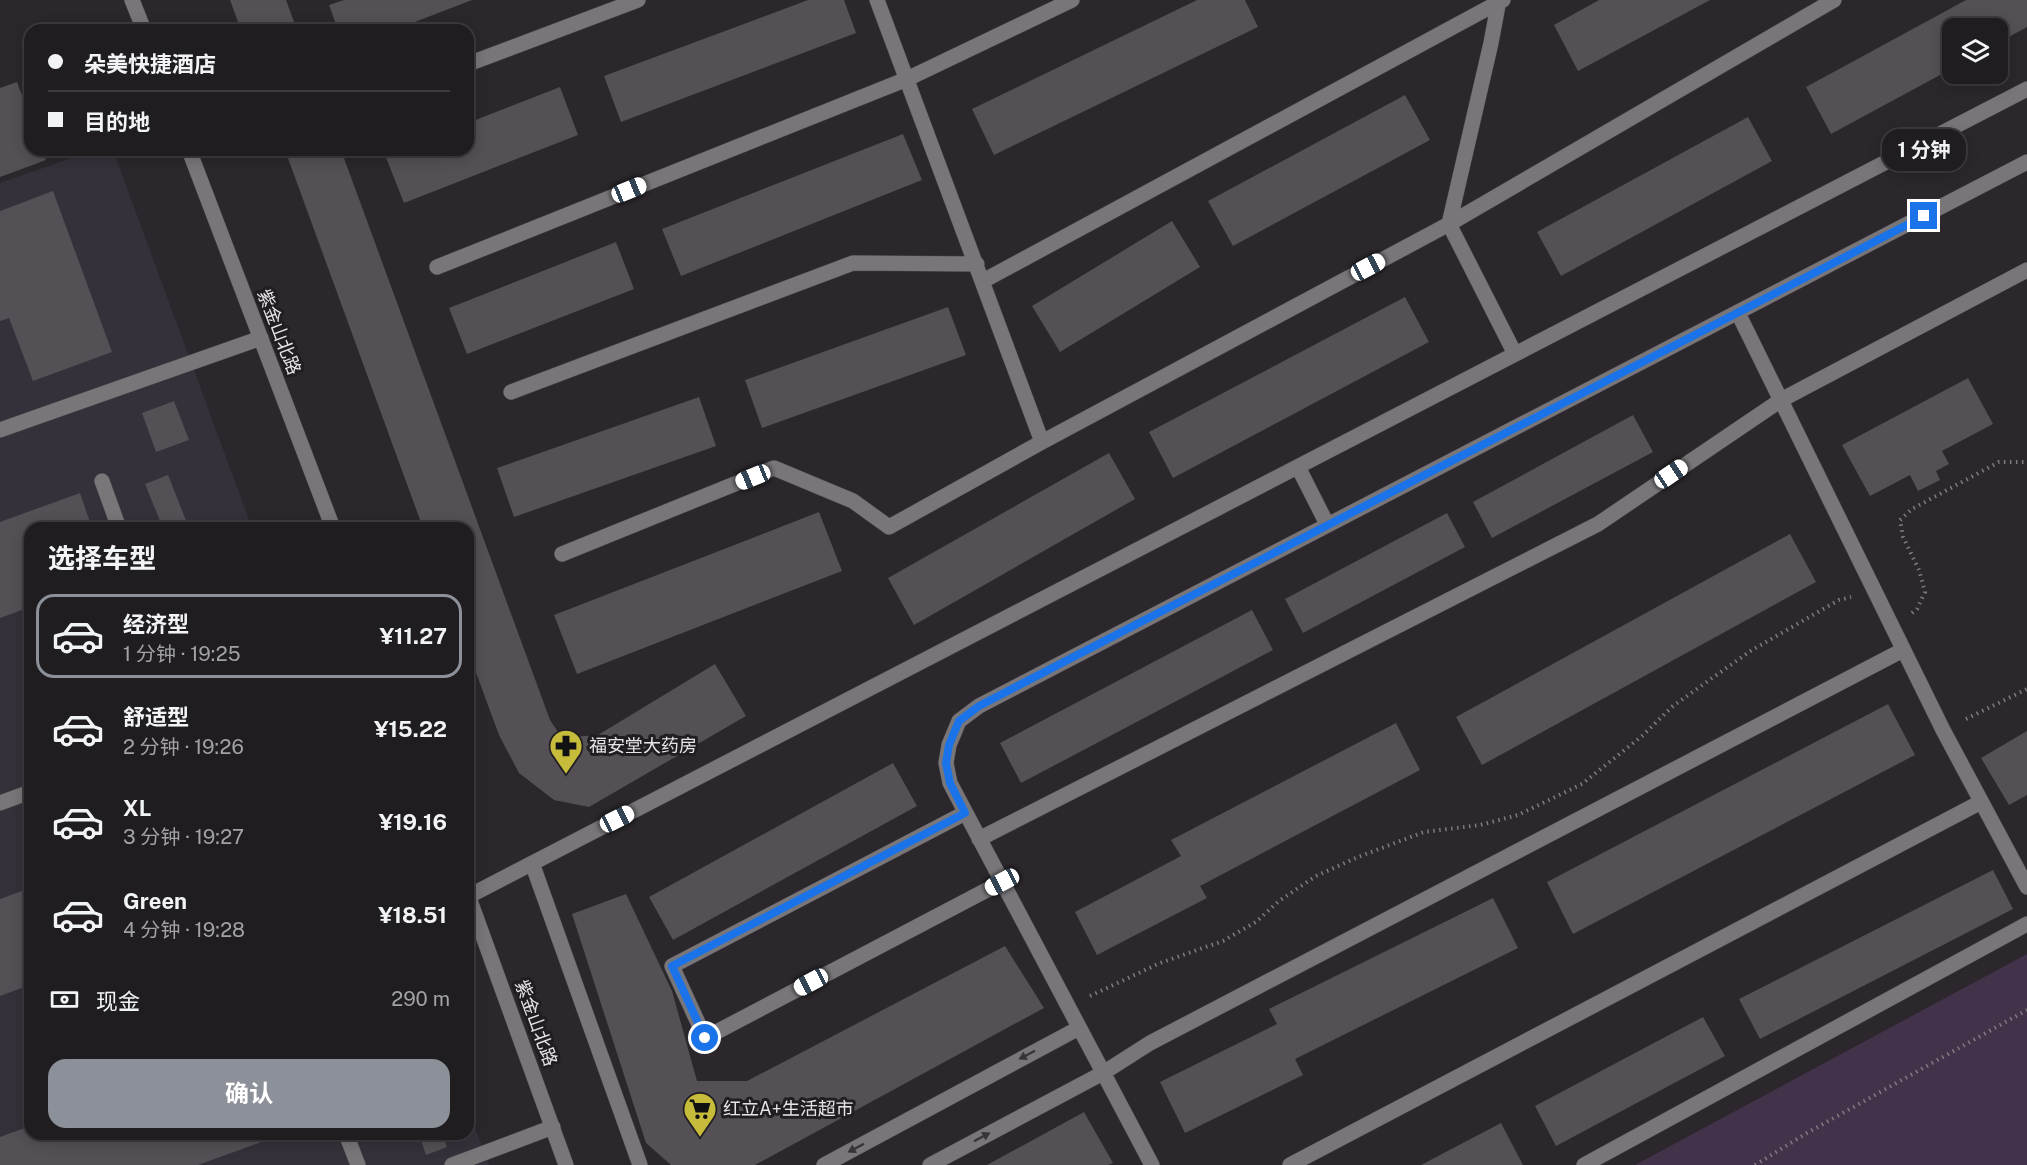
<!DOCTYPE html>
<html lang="zh">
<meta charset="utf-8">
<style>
:root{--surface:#201d21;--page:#2d2a2e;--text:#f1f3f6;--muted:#a2a2a5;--line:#3d3b3f;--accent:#8c9099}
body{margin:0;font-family:"Public Sans","Noto Sans SC",sans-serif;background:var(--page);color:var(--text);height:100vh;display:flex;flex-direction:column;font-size:22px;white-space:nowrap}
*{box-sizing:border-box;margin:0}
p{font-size:20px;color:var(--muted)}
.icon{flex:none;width:33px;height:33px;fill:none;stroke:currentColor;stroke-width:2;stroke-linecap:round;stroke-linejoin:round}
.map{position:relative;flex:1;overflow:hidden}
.side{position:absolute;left:24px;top:522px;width:450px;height:618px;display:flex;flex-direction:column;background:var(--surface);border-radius:18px;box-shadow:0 3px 15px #0003,0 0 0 2px var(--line)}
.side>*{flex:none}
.top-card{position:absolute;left:24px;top:24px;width:450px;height:132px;border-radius:18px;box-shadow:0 3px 15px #0003,0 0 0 2px var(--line);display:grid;align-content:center;height:132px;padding:0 24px;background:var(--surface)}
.tools{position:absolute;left:1942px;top:18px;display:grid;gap:12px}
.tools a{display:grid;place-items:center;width:66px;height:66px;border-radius:12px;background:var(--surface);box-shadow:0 3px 15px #0003,0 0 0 2px var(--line);font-size:30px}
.end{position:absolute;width:27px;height:27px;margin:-14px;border:8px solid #1a73e8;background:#fff;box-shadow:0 0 0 3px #fff}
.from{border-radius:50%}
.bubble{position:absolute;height:42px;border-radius:18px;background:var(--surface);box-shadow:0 3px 15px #0003,0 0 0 2px var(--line);font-size:20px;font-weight:700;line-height:42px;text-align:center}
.car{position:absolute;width:18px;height:36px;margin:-18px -9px;border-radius:8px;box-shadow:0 0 4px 2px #0007;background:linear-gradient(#fff 24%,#345 0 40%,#fff 0 76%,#345 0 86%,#fff 0)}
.top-card b{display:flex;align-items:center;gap:21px;height:57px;font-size:22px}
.top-card b+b{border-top:2px solid var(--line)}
.top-card i{width:15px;height:15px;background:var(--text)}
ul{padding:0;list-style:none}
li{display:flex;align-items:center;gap:18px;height:84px;margin:0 12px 9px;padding:0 12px;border:3px solid transparent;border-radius:18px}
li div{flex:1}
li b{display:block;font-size:22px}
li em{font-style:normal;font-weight:700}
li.selected{border-color:var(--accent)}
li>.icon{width:54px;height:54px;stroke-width:1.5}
h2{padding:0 24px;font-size:27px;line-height:72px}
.pay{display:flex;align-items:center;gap:15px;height:66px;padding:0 24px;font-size:22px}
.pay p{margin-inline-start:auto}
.action{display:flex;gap:12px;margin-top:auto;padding:12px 24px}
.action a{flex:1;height:69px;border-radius:18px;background:var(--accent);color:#fff;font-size:24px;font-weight:700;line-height:69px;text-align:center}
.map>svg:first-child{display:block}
.built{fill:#36303a}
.green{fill:#42334a}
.building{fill:#545055}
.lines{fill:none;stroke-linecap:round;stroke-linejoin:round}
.minor-casing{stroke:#49454a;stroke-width:16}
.path{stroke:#7f7c80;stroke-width:4;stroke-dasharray:1.5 4.5;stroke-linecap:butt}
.minor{stroke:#787678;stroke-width:15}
.oneway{fill:#373438}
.route{stroke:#1a73e8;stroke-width:8}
.labels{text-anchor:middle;stroke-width:6;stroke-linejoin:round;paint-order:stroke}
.street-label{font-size:18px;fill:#e6e4e7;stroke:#211e22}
.poi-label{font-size:18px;fill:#e6e4e7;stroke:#211e22;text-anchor:start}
</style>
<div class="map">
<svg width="2027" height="1165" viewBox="0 0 2027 1165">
<rect width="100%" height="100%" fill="#2b272c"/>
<path class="built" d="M 94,150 L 113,150 L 252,528 L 30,528 L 30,1134 L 468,1134 L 468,1109 L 489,1165 L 0,1165 L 0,183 Z"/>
<path class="green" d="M 2027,954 L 2027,1165 L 1635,1165 Z"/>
<path class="building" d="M 230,0 L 286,0 L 297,30 L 241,30 Z
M 344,0 L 472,0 L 394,30 L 338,30 L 329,5 Z
M 808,0 L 844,0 L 856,33 L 621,122 L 604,76 Z
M 1197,0 L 1245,0 L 1258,27 L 994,155 L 972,109 Z
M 1599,0 L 1710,0 L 1578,71 L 1554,25 Z
M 1966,0 L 2027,0 L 2027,27 L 1998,43 L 1998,28 L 1953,28 L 1953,68 L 1831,134 L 1806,87 Z
M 17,82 L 30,117 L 30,150 L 42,150 L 46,160 L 0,177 L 0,88 Z
M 560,87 L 578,135 L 404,203 L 385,155 L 398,150 L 468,150 L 468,123 Z
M 1405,95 L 1430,140 L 1233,246 L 1208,201 Z
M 1748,117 L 1772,161 L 1561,276 L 1537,232 Z
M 903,134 L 922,180 L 681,276 L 662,229 Z
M 285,150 L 341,150 L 550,720 L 562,738 L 598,735 L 715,664 L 746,716 L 589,807 L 554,800 L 519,773 L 499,735 L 468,651 L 468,528 L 423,528 Z
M 53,191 L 112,352 L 33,381 L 9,318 L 0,321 L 0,211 Z
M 1172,221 L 1200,267 L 1060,352 L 1032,306 Z
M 616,242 L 634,289 L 467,354 L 449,308 Z
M 1405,297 L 1429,342 L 1173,478 L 1149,432 Z
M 948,307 L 966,355 L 762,428 L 745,380 Z
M 1968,378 L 1993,424 L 1942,451 L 1949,464 L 1936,471 L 1940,480 L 1918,491 L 1910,475 L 1870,496 L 1842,445 Z
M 699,397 L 716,446 L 514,517 L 497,468 Z
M 174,401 L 189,440 L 156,452 L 142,413 Z
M 1633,415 L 1653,452 L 1492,538 L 1473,502 Z
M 1109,453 L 1135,499 L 914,625 L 888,578 Z
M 168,475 L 189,528 L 163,528 L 145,484 Z
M 80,493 L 92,528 L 30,528 L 30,607 L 0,618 L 0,522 Z
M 819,512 L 842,571 L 577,674 L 554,615 Z
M 1447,513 L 1465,547 L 1303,633 L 1285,599 Z
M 1790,534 L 1816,582 L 1482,765 L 1456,717 Z
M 1252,610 L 1273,650 L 1021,783 L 1000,743 Z
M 1888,704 L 1915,755 L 1573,934 L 1547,882 Z
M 1396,723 L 1420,770 L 1200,886 L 1207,898 L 1097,955 L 1075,912 L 1181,856 L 1171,840 Z
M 2027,731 L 2027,795 L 2009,805 L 1981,758 Z
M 893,763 L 917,806 L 673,940 L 649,897 Z
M 1993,870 L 2013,909 L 1760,1039 L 1739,999 Z
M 30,888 L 30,985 L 0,996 L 0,899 Z
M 626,894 L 672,991 L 697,1081 L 747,1081 L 1005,946 L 1044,1008 L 755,1165 L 671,1165 L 646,1143 L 572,914 Z
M 1493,898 L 1518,948 L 1295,1059 L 1303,1075 L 1185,1133 L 1160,1082 L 1277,1024 L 1269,1009 Z
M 1703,1017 L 1725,1056 L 1556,1146 L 1535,1106 Z
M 1084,1112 L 1113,1163 L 1108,1165 L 987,1165 Z
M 1501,1123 L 1523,1165 L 1421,1165 Z
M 30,1126 L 30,1134 L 284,1134 L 198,1165 L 0,1165 L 0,1137 Z
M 419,1134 L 442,1134 L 447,1147 L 426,1155 Z"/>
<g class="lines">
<g class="minor-casing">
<path id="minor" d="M 132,0 L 144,30
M 877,0 L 1042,442
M 1499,0 L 1491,43 L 1449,224 L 1515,354
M 468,64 L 638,0
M 189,150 L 333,528
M 437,267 L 907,79 L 1072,0
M 983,281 L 1503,0
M 1738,313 L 1943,730 L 2027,887
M 511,392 L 853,263 L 977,264
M 0,430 L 261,338
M 1298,467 L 1327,524
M 102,481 L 119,528
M 562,554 L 774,468 L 853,501 L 889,527 L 1042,442 L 1449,224 L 1834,0
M 0,803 L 30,792
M 965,813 L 672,966 L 705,1038 L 1002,882
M 979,839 L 1598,524 L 1781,400 L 2027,270
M 532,863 L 640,1165
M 468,895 L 566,1165
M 469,896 L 2027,89
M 346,1134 L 358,1165
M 452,1165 L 553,1127
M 824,1165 L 1079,1028
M 930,1165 L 1103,1073 L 1150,1043 L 1903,650
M 1152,1165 L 950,783 L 946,763 L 949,745 L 959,721 L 979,706 L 2027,162
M 1290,1165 L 1981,802
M 1584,1165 L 2027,924"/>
</g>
<path class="path" d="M 1912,613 L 1917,609 L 1925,592 L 1919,570 L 1903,537 L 1900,520 L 1912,509 L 1999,462 L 2027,462
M 1966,719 L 2027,689
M 1090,996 L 1160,963 L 1223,941 L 1256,922 L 1279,901 L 1316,876 L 1358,857 L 1424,832 L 1480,825 L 1518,815 L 1582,784 L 1642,736 L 1673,706 L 1708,681 L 1752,650 L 1839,600 L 1851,597
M 1755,1165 L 1807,1133 L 2027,1010"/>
<use href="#minor" class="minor"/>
</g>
<defs><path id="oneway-solid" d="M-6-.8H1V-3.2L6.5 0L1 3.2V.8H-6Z" transform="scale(1.5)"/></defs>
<g class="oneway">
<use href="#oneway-solid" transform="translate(1027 1055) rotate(152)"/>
<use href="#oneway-solid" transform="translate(982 1137) rotate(-28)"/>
<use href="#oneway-solid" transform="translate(856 1148) rotate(152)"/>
</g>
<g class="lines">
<path class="route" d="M 705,1038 L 672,966 L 965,813 L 950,783 L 946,763 L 949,745 L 959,721 L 979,706 L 1924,216"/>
</g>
<defs>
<g id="pharmacy-pin" transform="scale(1.725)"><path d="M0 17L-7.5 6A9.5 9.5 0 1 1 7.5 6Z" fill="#c7bb3c" stroke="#211e22"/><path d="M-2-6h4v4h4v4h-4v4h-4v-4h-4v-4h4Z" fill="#111"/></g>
<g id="supermarket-pin" transform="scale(1.725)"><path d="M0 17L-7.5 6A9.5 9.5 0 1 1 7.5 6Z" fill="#c7bb3c" stroke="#211e22"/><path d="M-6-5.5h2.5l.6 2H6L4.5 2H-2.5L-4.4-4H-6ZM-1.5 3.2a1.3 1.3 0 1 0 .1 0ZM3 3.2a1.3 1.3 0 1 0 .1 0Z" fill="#111"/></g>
</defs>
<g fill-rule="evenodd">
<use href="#pharmacy-pin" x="566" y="746"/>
<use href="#supermarket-pin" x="700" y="1109"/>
</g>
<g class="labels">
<g class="street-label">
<text transform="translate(279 332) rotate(69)" y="6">紫金山北路</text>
<text transform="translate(536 1023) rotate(70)" y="6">紫金山北路</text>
</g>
<g class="poi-label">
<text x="589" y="752">福安堂大药房</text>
<text x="723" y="1115">红立A+生活超市</text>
</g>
</g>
</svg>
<div class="tools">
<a><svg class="icon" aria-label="layers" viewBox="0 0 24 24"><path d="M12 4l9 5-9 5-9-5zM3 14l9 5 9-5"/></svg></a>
</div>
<i class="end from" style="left:705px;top:1038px"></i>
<i class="end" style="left:1924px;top:216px"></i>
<div class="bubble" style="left:1882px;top:129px;width:84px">1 分钟</div>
<i class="car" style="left:629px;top:190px;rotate:68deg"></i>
<i class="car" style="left:1368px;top:267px;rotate:62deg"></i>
<i class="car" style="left:1671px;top:474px;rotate:56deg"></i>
<i class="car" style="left:753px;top:477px;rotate:248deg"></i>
<i class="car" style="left:617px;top:819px;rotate:63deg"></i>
<i class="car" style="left:1002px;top:882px;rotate:242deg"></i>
<i class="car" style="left:811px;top:982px;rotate:242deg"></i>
<div class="top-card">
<b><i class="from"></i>朵美快捷酒店</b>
<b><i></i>目的地</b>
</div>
<section class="side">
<h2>选择车型</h2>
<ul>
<li class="selected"><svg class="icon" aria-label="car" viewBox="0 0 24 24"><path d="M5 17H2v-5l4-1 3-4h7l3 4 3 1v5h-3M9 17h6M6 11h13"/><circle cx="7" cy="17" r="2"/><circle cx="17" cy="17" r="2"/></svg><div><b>经济型</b><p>1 分钟 · 19:25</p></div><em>¥11.27</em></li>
<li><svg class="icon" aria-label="car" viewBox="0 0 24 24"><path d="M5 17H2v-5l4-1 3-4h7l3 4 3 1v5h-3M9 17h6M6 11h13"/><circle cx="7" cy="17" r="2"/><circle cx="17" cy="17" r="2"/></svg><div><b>舒适型</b><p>2 分钟 · 19:26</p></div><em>¥15.22</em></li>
<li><svg class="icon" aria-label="car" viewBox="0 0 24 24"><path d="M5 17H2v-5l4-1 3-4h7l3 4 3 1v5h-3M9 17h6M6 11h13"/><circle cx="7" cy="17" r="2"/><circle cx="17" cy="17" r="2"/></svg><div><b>XL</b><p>3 分钟 · 19:27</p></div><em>¥19.16</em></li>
<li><svg class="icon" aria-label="car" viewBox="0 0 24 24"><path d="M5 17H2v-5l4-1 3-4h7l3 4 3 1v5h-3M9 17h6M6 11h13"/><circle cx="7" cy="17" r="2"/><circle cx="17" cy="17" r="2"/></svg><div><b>Green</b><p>4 分钟 · 19:28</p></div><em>¥18.51</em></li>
</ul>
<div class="pay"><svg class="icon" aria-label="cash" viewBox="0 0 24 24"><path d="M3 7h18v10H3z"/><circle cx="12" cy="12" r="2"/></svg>现金<p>290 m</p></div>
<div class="action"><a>确认</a></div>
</section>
</div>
